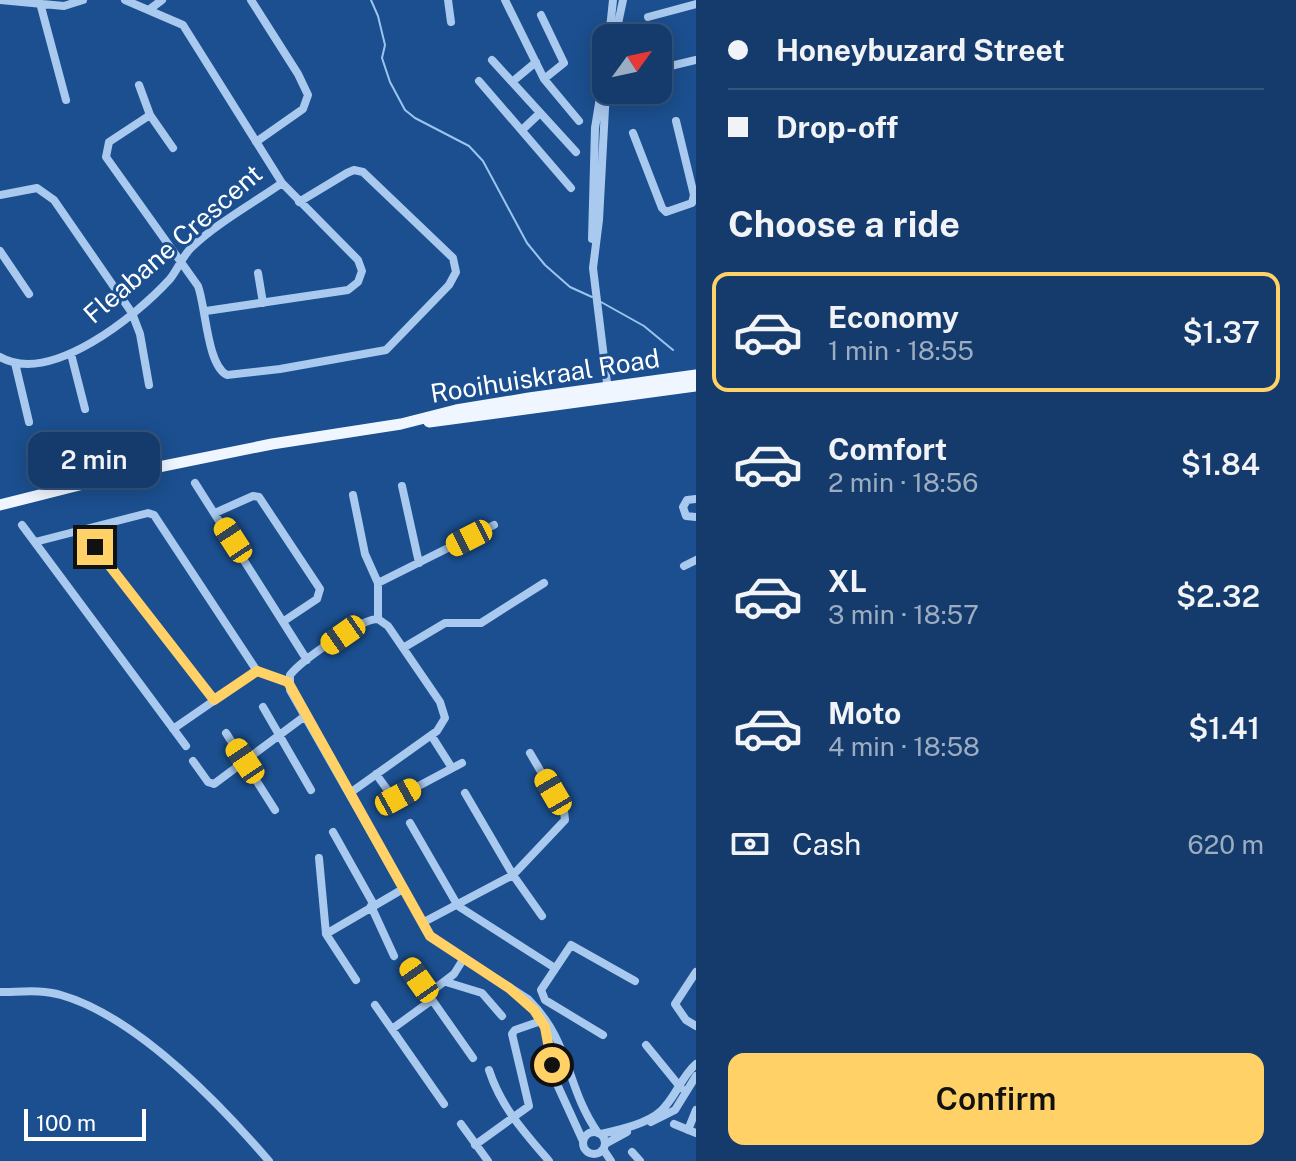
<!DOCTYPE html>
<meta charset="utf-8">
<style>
:root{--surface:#143b6b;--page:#1d4271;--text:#f1f3f6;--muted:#9dadc1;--line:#33557e;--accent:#ffd166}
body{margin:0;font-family:"Public Sans",sans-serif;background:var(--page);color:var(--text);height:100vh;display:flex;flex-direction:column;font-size:30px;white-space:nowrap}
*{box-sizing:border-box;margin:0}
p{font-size:26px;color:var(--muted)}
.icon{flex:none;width:44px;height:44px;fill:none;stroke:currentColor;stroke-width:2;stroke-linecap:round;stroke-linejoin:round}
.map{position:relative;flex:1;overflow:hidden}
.drawer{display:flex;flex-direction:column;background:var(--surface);width:600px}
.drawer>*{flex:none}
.banner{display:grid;align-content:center;height:176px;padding:0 32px;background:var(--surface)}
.needle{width:52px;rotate:57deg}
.tools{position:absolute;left:592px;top:24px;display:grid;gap:16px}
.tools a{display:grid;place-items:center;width:80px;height:80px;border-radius:16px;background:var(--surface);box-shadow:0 4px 20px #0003,0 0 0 2px var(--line);font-size:40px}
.scale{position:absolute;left:24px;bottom:20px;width:122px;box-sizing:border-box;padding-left:8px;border:4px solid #fff;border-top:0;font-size:22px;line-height:28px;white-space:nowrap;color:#fff;-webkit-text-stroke:6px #1b4f8f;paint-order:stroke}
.end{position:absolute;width:36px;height:36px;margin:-18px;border:10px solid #ffd166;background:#111;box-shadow:0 0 0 4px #111}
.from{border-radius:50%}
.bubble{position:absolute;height:56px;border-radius:16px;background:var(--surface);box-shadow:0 4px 20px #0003,0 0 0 2px var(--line);font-size:26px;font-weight:600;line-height:56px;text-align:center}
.car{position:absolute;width:24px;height:48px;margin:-24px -12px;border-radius:10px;box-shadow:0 0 6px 2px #0007;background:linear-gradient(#f5c518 24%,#345 0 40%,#f5c518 0 76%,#345 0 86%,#f5c518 0)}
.banner b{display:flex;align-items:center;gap:28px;height:76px;font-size:30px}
.banner b+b{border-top:2px solid var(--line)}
.banner i{width:20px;height:20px;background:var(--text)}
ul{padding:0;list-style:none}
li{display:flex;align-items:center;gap:24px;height:120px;margin:0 16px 12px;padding:0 16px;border:4px solid transparent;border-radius:16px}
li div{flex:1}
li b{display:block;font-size:30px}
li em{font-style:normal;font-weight:600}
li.on{border-color:var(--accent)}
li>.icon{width:72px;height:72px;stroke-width:1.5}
h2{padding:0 32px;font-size:36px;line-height:96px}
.pay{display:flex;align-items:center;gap:20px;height:88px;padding:0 32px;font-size:30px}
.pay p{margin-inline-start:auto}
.primary-button{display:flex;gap:16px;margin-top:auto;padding:16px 32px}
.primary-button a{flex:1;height:92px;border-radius:16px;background:var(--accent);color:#111;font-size:32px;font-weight:600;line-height:92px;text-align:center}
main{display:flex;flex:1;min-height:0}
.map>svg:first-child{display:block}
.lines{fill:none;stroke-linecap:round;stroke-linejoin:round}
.stream{stroke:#9cc4f0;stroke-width:2}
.minor{stroke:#a9c9ee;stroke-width:8}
.major{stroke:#f0f6ff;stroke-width:11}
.route{stroke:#ffd166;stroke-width:10}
.labels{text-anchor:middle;stroke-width:6;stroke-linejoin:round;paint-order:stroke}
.street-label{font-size:26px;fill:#fff;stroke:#1b4f8f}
</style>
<main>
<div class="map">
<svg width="696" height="1161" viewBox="0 0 696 1161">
<rect width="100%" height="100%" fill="#1b4f8f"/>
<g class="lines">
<path class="stream" d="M 371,0 L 378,16 L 385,45 L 382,58 L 390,82 L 405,110 L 415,118 L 469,146 L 483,161 L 527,243 L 545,265 L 570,287 L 592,297
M 601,302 L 644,326 L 673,350"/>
<path class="minor" d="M 0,0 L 64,6 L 83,0
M 125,0 L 183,25 L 282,183 L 358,260 L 362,271 L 358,282 L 348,290 L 206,311
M 251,0 L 298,74 L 308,95 L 303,109 L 256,142
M 448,0 L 451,22
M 505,0 L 544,79 L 579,121
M 40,3 L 66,100
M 150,9 L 162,0
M 541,15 L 564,63 L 544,79
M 648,17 L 696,4
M 609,38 L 613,0
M 615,38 L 623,0
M 492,60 L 576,152
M 658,69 L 696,60
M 479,81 L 571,188
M 512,82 L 536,62
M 139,85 L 150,115 L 173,148
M 606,90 L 599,220 L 593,268 L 608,391
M 150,115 L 109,142 L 106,157 L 198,286 C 206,308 207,365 227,375 L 280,369 L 386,350 L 449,285 L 456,272 L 453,258 L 363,172 L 354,170 L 347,173 L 299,202
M 522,130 L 540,113
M 633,133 L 662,208 L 666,212 L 692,203 L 694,195 L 676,121
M 0,195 L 37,188 L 54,200 L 132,313 L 140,334 L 149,385
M 592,239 L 595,128 L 606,61
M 0,251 L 29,294
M 258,273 L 263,303
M 71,354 L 85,409
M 0,357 C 51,386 137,315 170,279 C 178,269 182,257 191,248 C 217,223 252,204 282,183
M 15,363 L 29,422
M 195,483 L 307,660
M 402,486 L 419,563
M 353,495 L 365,554 L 378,583 L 378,619
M 696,499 L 687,500 L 683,507 L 686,516 L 696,517
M 215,513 L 253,496 L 259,497 L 320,589 L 317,599 L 284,621
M 22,525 L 186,746
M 82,530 L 214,700
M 35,542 L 148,513 L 154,515 L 257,671
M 684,566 L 696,560
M 378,583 L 494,525
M 403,648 L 445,623 L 481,623 L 544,583
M 263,707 L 311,790
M 173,729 L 257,671 L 288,682
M 226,733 L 275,810
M 431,735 L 452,768
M 193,761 L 208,782 L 214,784 L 305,716
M 376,774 L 394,799 L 462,763
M 350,793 L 437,731 L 445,718 L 440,702 L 388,626 L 378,619 C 360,619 302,660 290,675 L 290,690 L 430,936 L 528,999 C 571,1041 566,1088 598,1133
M 465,793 L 513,875 L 542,916
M 410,823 L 458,906 L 555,968
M 333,832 L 374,905
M 319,858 L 326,934
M 371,906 L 394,956
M 422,923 L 513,875 L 565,820 L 564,811 L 530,753
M 409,967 L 473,1058
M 696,972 L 675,1004 L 686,1020 L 696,1026
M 356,980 L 326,934 L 403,889
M 446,982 L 482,993 L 502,1016
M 0,992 C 20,992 42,989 61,995 C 137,1017 218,1102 269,1161
M 428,994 L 454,974 L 464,958
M 375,1005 L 444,1104
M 545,1026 L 556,1082 L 583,1141
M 392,1029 L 432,1000
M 603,1035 L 545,1000 L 541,990 L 571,945 L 635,981
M 646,1045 L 681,1088
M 489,1070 C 501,1107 524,1132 549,1161
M 651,1122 L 675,1110 L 696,1076
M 461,1124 L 488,1161
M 674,1124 L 696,1133
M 688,1130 L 696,1110
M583 1143a11 11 0 1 1 22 0a11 11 0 1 1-22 0Z
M 601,1134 C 619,1130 647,1124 661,1111 C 676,1097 681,1077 696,1064
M 605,1144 L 627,1132
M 475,1145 L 529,1106 L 512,1034 L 515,1030 L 541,1021
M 603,1149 L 611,1161
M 632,1152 L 640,1161"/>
<path class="major" d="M 429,422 L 696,386
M 0,505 L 119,475 L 272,444 L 401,424 L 456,410 L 529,398 L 696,375"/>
</g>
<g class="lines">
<path class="route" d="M 95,547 L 214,700 L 257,671 L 288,682 L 430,936 L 509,988 L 534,1010 L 545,1027 L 552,1065"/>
</g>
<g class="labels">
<g class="street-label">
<text transform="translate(173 244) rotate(-41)" y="9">Fleabane Crescent</text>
<text transform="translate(545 376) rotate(-9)" y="9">Rooihuiskraal Road</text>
</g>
</g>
</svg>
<div class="tools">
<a><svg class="needle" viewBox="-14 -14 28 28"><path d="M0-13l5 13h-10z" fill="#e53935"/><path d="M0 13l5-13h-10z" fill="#9dadc1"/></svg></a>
</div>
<div class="scale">100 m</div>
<i class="end from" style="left:552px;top:1065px"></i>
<i class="end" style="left:95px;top:547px"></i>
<div class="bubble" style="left:28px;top:432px;width:132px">2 min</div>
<i class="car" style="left:469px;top:538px;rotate:243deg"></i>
<i class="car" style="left:233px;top:540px;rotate:327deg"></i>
<i class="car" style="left:343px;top:635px;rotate:235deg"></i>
<i class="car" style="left:245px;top:761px;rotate:326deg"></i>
<i class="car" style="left:553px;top:792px;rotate:330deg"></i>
<i class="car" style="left:398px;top:797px;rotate:61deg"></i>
<i class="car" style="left:419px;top:980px;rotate:325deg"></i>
</div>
<section class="drawer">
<div class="banner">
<b><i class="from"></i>Honeybuzard Street</b>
<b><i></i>Drop-off</b>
</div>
<h2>Choose a ride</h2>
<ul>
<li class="on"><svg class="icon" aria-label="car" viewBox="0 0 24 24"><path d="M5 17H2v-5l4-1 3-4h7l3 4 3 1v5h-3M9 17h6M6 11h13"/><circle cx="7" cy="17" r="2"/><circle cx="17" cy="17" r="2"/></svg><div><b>Economy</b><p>1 min · 18:55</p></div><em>$1.37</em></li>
<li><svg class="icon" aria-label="car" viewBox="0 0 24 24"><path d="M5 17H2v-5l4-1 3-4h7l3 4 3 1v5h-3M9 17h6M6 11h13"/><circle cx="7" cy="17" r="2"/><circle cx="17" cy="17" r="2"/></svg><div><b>Comfort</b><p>2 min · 18:56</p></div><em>$1.84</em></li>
<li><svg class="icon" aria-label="car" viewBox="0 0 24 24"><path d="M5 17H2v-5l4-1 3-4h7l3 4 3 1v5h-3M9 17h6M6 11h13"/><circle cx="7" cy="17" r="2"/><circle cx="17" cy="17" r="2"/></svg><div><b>XL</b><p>3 min · 18:57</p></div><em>$2.32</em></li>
<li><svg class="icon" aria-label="car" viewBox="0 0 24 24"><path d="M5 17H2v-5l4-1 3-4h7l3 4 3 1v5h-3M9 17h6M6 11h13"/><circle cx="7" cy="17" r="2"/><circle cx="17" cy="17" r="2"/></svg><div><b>Moto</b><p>4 min · 18:58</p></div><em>$1.41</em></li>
</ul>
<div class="pay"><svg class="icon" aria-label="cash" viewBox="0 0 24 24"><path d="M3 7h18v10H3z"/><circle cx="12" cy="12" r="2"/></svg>Cash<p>620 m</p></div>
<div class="primary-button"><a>Confirm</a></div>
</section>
</main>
